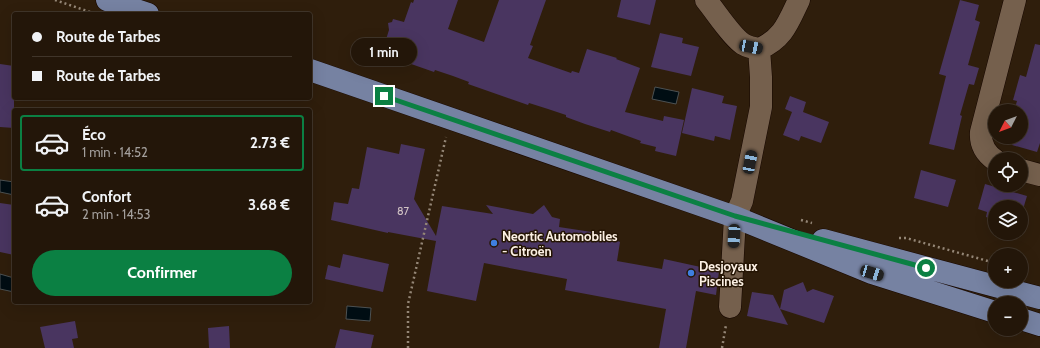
<!DOCTYPE html>
<html lang="fr">
<meta charset="utf-8">
<style>
:root{--surface:#231609;--page:#2b1f12;--text:#f1f3f6;--muted:#a39f9c;--line:#40352a;--accent:#0b8043}
body{margin:0;font-family:Cabin,sans-serif;background:var(--page);color:var(--text);height:100vh;display:flex;flex-direction:column;font-size:15px;white-space:nowrap}
*{box-sizing:border-box;margin:0}
p{font-size:13px;color:var(--muted)}
.icon{flex:none;width:22px;height:22px;fill:none;stroke:currentColor;stroke-width:2;stroke-linecap:round;stroke-linejoin:round}
.map{position:relative;flex:1;overflow:hidden}
.side{position:absolute;left:12px;top:108px;width:300px;height:196px;display:flex;flex-direction:column;background:var(--surface);border-radius:4px;box-shadow:0 4px 16px #0002,0 0 0 1px var(--line)}
.side>*{flex:none}
.hud{position:absolute;left:12px;top:12px;width:300px;height:88px;border-radius:4px;box-shadow:0 4px 16px #0002,0 0 0 1px var(--line);display:grid;align-content:center;height:88px;padding:0 20px;background:var(--surface)}
.needle{width:26px;rotate:228deg}
.buttons{position:absolute;left:988px;top:104px;display:grid;gap:8px}
.buttons a{display:grid;place-items:center;width:40px;height:40px;border-radius:50%;background:var(--surface);box-shadow:0 4px 16px #0002,0 0 0 1px var(--line);font-size:20px}
.end{position:absolute;width:18px;height:18px;margin:-9px;border:5px solid #0b8043;background:#fff;box-shadow:0 0 0 2px #fff}
.from{border-radius:50%}
.bubble{position:absolute;height:28px;border-radius:14px;background:var(--surface);box-shadow:0 4px 16px #0002,0 0 0 1px var(--line);font-size:13px;font-weight:800;line-height:28px;text-align:center}
.car{position:absolute;width:12px;height:24px;margin:-12px -6px;border-radius:5px;box-shadow:0 0 3px 1px #0007;background:linear-gradient(#222 24%,#8ab4d8 0 40%,#222 0 76%,#8ab4d8 0 86%,#222 0)}
.hud b{display:flex;align-items:center;gap:14px;height:38px;font-size:15px}
.hud b+b{border-top:1px solid var(--line)}
.hud i{width:10px;height:10px;background:var(--text)}
ul{padding:7px 0 0;list-style:none}
li{display:flex;align-items:center;gap:12px;height:56px;margin:0 8px 6px;padding:0 12px;border:2px solid transparent;border-radius:4px}
li div{flex:1}
li b{display:block;font-size:15px}
li em{font-style:normal;font-weight:800}
li.active{border-color:var(--accent)}
li>.icon{width:36px;height:36px;stroke-width:1.5}
.cta{display:flex;gap:8px;margin-top:auto;padding:8px 20px}
.cta a{flex:1;height:46px;border-radius:24px;background:var(--accent);color:#fff;font-size:16px;font-weight:800;line-height:46px;text-align:center}
.map>svg:first-child{display:block}
.water{fill:#000d13;stroke:#4c5152}
.building{fill:#493560}
.lines{fill:none;stroke-linecap:round;stroke-linejoin:round}
.street-casing{stroke:#170700;stroke-width:23}
.primary-casing{stroke:#170700;stroke-width:23}
.path{stroke:#948676;stroke-width:2.5;stroke-dasharray:2 3;stroke-linecap:butt}
.street{stroke:#75604d;stroke-width:22}
.primary{stroke:#7682a2;stroke-width:22}
.route{stroke:#0b8043;stroke-width:5}
.shop-dot{fill:#3f7fe0;stroke:#251504;stroke-width:1.5}
.labels{text-anchor:middle;stroke-width:3;stroke-linejoin:round;paint-order:stroke}
.number-label{font-size:11px;fill:#cfc1c3}
.poi-label{font-size:13px;font-weight:bold;fill:#fcf0e4;stroke:#251504;text-anchor:start}
</style>
<div class="map">
<svg width="1040" height="348" viewBox="0 0 1040 348">
<rect width="100%" height="100%" fill="#2f1e0c"/>
<path class="water" d="M 655,87 L 679,92 L 676,104 L 652,99 Z
M 0,180 L 14,182 L 14,195 L 0,192 Z
M 0,274 L 14,278 L 14,292 L 0,289 Z
M 347,306 L 371,308 L 370,321 L 346,319 Z"/>
<path class="building" d="M 414,0 L 458,0 L 448,29 L 484,42 L 499,0 L 546,0 L 530,45 L 533,46 L 528,58 L 571,73 L 572,71 L 579,73 L 587,49 L 617,58 L 616,59 L 640,68 L 625,112 L 663,121 L 664,116 L 684,120 L 676,156 L 655,151 L 656,147 L 640,143 L 641,141 L 611,130 L 610,132 L 585,124 L 566,117 L 566,115 L 548,109 L 529,103 L 528,105 L 468,84 L 469,82 L 453,76 L 435,70 L 434,72 L 394,58 L 394,56 L 382,52 L 389,30 L 388,23 L 392,22 L 393,19 L 404,22 L 411,2 L 413,3 Z
M 621,0 L 656,0 L 650,25 L 617,17 Z
M 960,0 L 979,5 L 975,20 L 980,22 L 968,65 L 979,68 L 974,85 L 969,84 L 960,115 L 962,116 L 954,150 L 929,144 L 946,76 L 939,74 Z
M 660,33 L 683,38 L 682,43 L 699,47 L 691,76 L 651,67 Z
M 1035,44 L 1040,45 L 1040,143 L 1037,152 L 1012,145 L 1014,137 L 1021,137 L 1021,111 L 1014,111 L 1017,101 L 1013,100 L 1020,75 L 1026,77 Z
M 0,64 L 14,66 L 14,128 L 0,127 Z
M 692,88 L 724,96 L 722,103 L 737,106 L 730,140 L 715,136 L 714,141 L 682,133 Z
M 790,96 L 806,102 L 803,112 L 829,122 L 821,143 L 801,136 L 799,141 L 783,135 L 792,112 L 785,109 Z
M 401,144 L 425,149 L 414,199 L 436,236 L 442,206 L 493,214 L 486,205 L 533,214 L 544,205 L 552,217 L 560,219 L 559,227 L 598,233 L 620,242 L 617,261 L 662,269 L 664,259 L 719,271 L 716,295 L 696,291 L 686,348 L 659,348 L 666,309 L 565,290 L 567,279 L 484,263 L 476,301 L 427,291 L 436,241 L 388,232 L 388,233 L 331,220 L 334,202 L 348,204 L 352,188 L 359,189 L 367,147 L 399,154 Z
M 921,170 L 956,180 L 948,207 L 914,198 Z
M 985,184 L 1027,196 L 1021,216 L 1021,207 L 995,207 L 995,220 L 986,217 L 987,212 L 978,209 Z
M 0,203 L 14,205 L 14,255 L 0,252 Z
M 343,254 L 389,264 L 383,292 L 325,279 L 328,265 L 340,268 Z
M 803,282 L 807,292 L 813,289 L 834,296 L 824,323 L 780,309 L 788,325 L 747,316 L 752,292 L 773,295 L 780,309 L 784,290 Z
M 75,321 L 78,338 L 72,339 L 74,348 L 45,348 L 40,327 Z
M 229,326 L 230,348 L 209,348 L 208,328 Z
M 340,329 L 374,335 L 371,348 L 335,348 Z"/>
<g class="lines">
<g class="street-casing">
<path id="street" d="M 706,0 C 716,12 731,36 743,44 C 748,47 753,48 759,49
M 759,49 C 783,39 788,23 799,0
M 995,160 C 985,153 980,144 981,132 L 1015,0
M 1021,170 L 1040,175
M 730,307 L 735,217 L 742,201 L 761,107 L 761,77 L 759,49"/>
</g>
<g class="primary-casing">
<path id="primary" d="M 107,0 L 148,14
M 310,70 L 735,217 L 872,273 L 995,312
M 823,240 L 1040,298
M 1021,319 L 1040,325"/>
</g>
<path class="path" d="M 55,0 L 90,12
M 801,220 L 812,223
M 899,238 L 906,238 L 995,263
M 408,348 L 408,304 L 446,137
M 722,348 L 726,325"/>
<use href="#street" class="street"/>
<use href="#primary" class="primary"/>
</g>
<g class="lines">
<path class="route" d="M 384,96 L 735,216 L 926,268"/>
</g>
<g class="shop-dot">
<circle cx="494" cy="243" r="4"/>
<circle cx="691" cy="273" r="4"/>
</g>
<g class="labels">
<g class="number-label">
<text x="403" y="215">87</text>
</g>
<g class="poi-label">
<text x="502" y="241">Neortic Automobiles<tspan x="502" dy="15">- Citroën</tspan></text>
<text x="699" y="271">Desjoyaux<tspan x="699" dy="15">Piscines</tspan></text>
</g>
</g>
</svg>
<div class="buttons">
<a><svg class="needle" viewBox="-14 -14 28 28"><path d="M0-13l5 13h-10z" fill="#e53935"/><path d="M0 13l5-13h-10z" fill="#a39f9c"/></svg></a>
<a><svg class="icon" aria-label="locate" viewBox="0 0 24 24"><circle cx="12" cy="12" r="6"/><path d="M12 2v4M12 18v4M2 12h4M18 12h4"/></svg></a>
<a><svg class="icon" aria-label="layers" viewBox="0 0 24 24"><path d="M12 4l9 5-9 5-9-5zM3 14l9 5 9-5"/></svg></a>
<a>+</a>
<a>−</a>
</div>
<i class="end from" style="left:926px;top:268px"></i>
<i class="end" style="left:384px;top:96px"></i>
<div class="bubble" style="left:351px;top:38px;width:66px">1 min</div>
<i class="car" style="left:751px;top:47px;rotate:101deg"></i>
<i class="car" style="left:750px;top:162px;rotate:11deg"></i>
<i class="car" style="left:734px;top:236px;rotate:183deg"></i>
<i class="car" style="left:872px;top:273px;rotate:107deg"></i>
<div class="hud">
<b><i class="from"></i>Route de Tarbes</b>
<b><i></i>Route de Tarbes</b>
</div>
<section class="side">
<ul>
<li class="active"><svg class="icon" aria-label="car" viewBox="0 0 24 24"><path d="M5 17H2v-5l4-1 3-4h7l3 4 3 1v5h-3M9 17h6M6 11h13"/><circle cx="7" cy="17" r="2"/><circle cx="17" cy="17" r="2"/></svg><div><b>Éco</b><p>1 min · 14:52</p></div><em>2.73 €</em></li>
<li><svg class="icon" aria-label="car" viewBox="0 0 24 24"><path d="M5 17H2v-5l4-1 3-4h7l3 4 3 1v5h-3M9 17h6M6 11h13"/><circle cx="7" cy="17" r="2"/><circle cx="17" cy="17" r="2"/></svg><div><b>Confort</b><p>2 min · 14:53</p></div><em>3.68 €</em></li>
</ul>
<div class="cta"><a>Confirmer</a></div>
</section>
</div>
